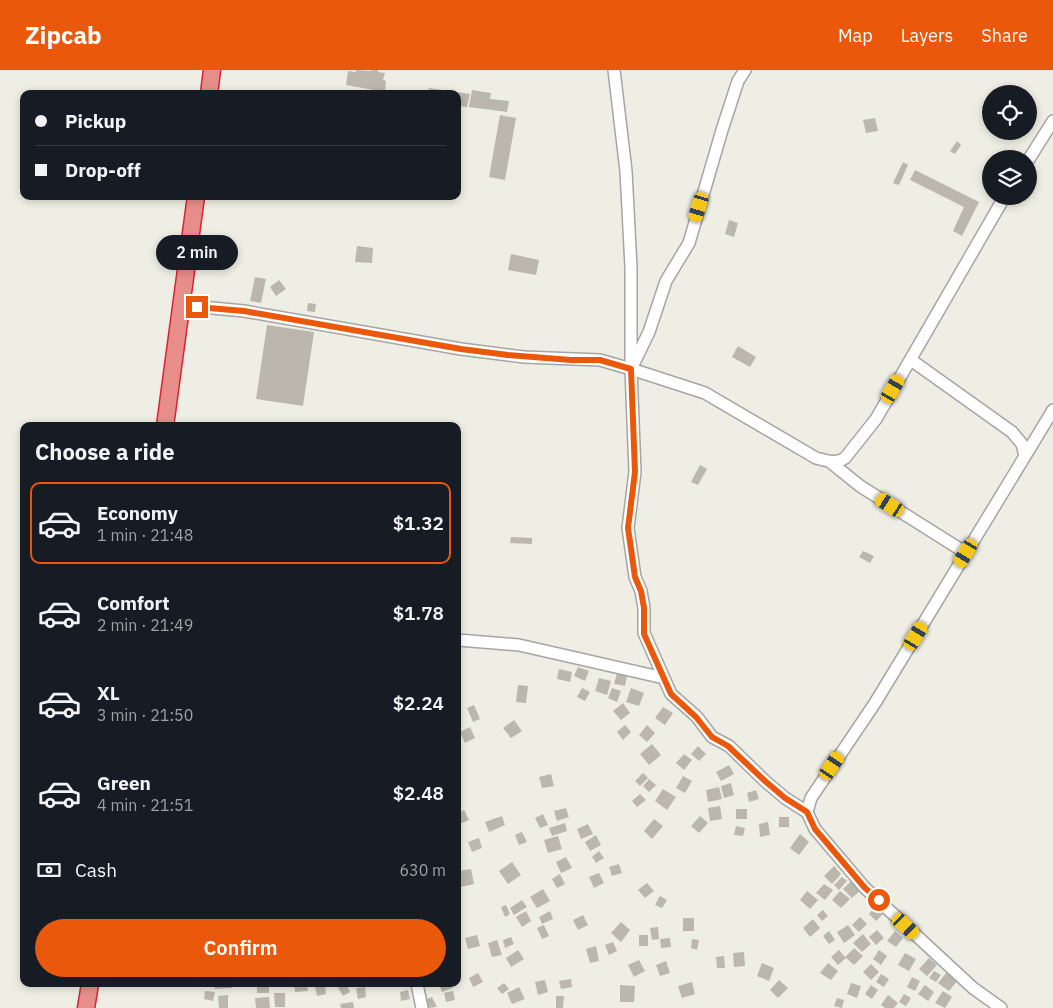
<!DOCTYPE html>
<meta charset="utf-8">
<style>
:root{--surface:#171b24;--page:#20242c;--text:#f1f3f6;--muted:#9ea1a6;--line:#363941;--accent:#ea580c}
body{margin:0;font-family:"IBM Plex Sans",sans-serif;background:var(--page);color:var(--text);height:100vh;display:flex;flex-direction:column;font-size:19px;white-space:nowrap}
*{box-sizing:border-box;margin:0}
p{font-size:16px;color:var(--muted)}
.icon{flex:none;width:28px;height:28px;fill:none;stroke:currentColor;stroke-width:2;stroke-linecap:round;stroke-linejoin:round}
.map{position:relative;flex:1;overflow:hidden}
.sheet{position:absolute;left:20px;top:352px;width:441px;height:565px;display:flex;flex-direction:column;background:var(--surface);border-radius:10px;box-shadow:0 2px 8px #0003}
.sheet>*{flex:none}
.top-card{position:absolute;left:20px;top:20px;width:441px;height:110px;border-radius:10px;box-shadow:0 2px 8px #0003;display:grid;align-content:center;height:110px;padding:0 15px;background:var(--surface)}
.tools{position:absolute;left:982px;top:15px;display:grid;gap:10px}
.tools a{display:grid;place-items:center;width:55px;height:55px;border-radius:50%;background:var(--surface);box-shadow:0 2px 8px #0003;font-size:25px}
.end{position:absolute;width:22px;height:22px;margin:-11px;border:6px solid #ea580c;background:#fff;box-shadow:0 0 0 2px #fff}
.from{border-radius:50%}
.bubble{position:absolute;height:35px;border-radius:18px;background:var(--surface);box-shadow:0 2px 8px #0003;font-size:16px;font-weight:600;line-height:35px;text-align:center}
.car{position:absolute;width:15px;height:30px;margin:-15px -8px;border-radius:6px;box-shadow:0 0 4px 1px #0007;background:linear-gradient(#f5c518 24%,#345 0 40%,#f5c518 0 76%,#345 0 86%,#f5c518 0)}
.top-card b{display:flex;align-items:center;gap:18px;height:48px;font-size:19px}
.top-card b+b{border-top:1px solid var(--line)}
.top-card i{width:12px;height:12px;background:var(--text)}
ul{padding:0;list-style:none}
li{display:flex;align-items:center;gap:15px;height:82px;margin:0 10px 8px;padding:0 5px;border:2px solid transparent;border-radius:10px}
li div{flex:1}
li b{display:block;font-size:19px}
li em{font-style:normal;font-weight:600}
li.active{border-color:var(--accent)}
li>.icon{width:45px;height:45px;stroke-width:1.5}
h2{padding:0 15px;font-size:22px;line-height:60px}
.pay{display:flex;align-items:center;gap:12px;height:55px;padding:0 15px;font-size:19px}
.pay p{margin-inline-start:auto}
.cta{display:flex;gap:10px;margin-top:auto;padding:10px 15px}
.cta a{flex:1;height:58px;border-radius:30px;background:var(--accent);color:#fff;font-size:20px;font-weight:600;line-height:58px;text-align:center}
header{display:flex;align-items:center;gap:30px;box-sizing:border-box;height:70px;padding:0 25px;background:var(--accent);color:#fff}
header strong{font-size:24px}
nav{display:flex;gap:28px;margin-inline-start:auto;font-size:18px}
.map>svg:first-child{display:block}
.building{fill:#bcb7ad}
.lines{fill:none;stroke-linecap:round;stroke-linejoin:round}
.minor-casing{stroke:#a5a5a5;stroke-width:14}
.highway-casing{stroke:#dc2238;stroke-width:19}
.minor{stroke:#fff;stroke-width:11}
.highway{stroke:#e78e8b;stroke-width:16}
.route{stroke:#ea580c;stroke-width:6}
</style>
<header>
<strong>Zipcab</strong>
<nav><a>Map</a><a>Layers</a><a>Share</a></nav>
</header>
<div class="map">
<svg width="1053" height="938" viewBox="0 0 1053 938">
<rect width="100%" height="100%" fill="#efeee4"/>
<path class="building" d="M 356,0 L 371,1 L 371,0 L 378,0 L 378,2 L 385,3 L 383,10 L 386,11 L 385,22 L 346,15 L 348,1 L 356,2 Z
M 429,18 L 470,24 L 467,37 L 458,36 L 458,24 L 428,24 Z
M 472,20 L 491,23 L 490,29 L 509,31 L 507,42 L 469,37 Z
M 500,45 L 516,48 L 505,110 L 489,107 Z
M 875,48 L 878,61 L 866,63 L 863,50 Z
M 957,71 L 961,75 L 955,84 L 950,81 Z
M 903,92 L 908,95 L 899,115 L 893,113 Z
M 915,100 L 979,132 L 962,166 L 953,161 L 964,137 L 910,110 Z
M 729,150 L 738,153 L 734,167 L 725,164 Z
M 357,176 L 373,178 L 372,193 L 355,192 Z
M 511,184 L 539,190 L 536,205 L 508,200 Z
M 255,207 L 266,209 L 261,233 L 250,231 Z
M 279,210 L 286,219 L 276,226 L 270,217 Z
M 308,233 L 316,234 L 315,242 L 307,241 Z
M 267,255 L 314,262 L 303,336 L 256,329 Z
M 738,276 L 756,287 L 750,297 L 732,287 Z
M 700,395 L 707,399 L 698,415 L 691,412 Z
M 511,467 L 532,468 L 532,474 L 510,473 Z
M 863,481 L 874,486 L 870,493 L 859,487 Z
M 578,597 L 589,601 L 585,611 L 574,606 Z
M 559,599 L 572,602 L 570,612 L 557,609 Z
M 617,603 L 627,606 L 625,616 L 614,614 Z
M 599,608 L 611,611 L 607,625 L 595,621 Z
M 518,615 L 528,616 L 526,633 L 516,632 Z
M 582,618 L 590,622 L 585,631 L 577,627 Z
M 612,618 L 621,621 L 617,632 L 608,628 Z
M 631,618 L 644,623 L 639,636 L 626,632 Z
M 623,633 L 630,643 L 621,650 L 613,641 Z
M 474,635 L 480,649 L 473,652 L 467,638 Z
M 663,637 L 673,643 L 665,655 L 655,648 Z
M 514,650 L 522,661 L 511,668 L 503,658 Z
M 625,655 L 631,662 L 623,670 L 617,662 Z
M 647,655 L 655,663 L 647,672 L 639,665 Z
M 470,657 L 475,668 L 465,673 L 460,662 Z
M 652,674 L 661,685 L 649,695 L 640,684 Z
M 698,676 L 706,684 L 699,691 L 691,684 Z
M 684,684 L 692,690 L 684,700 L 676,693 Z
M 729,695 L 734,704 L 721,711 L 716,702 Z
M 643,703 L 648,708 L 640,716 L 635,711 Z
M 551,704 L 554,716 L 542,718 L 539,707 Z
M 683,706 L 692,711 L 685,723 L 676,718 Z
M 649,709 L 656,715 L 649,722 L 643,716 Z
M 731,713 L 734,725 L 724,728 L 721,716 Z
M 719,717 L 722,729 L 708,732 L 706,720 Z
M 663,719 L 676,727 L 667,740 L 655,731 Z
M 756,720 L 759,729 L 749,732 L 747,723 Z
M 640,724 L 646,730 L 637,737 L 632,731 Z
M 720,736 L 722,749 L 710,751 L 708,738 Z
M 566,738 L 569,747 L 557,751 L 554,741 Z
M 736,739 L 747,739 L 747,749 L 736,749 Z
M 464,740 L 469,750 L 460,754 L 458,749 L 458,743 Z
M 543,744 L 548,755 L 540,758 L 535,748 Z
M 502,746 L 505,755 L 489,762 L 485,752 Z
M 700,746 L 708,753 L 699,763 L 691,756 Z
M 779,747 L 789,747 L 789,757 L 779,757 Z
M 654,749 L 663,756 L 652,769 L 644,761 Z
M 768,752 L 770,765 L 760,767 L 759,754 Z
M 565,753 L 567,761 L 552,766 L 549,758 Z
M 588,754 L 593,764 L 581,769 L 577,759 Z
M 736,756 L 745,758 L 743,766 L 734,765 Z
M 522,762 L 527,772 L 519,775 L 515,765 Z
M 800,764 L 809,772 L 799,785 L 790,778 Z
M 596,765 L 601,775 L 590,781 L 585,772 Z
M 558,766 L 562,779 L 548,783 L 544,770 Z
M 479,768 L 482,778 L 472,782 L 468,772 Z
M 599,781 L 604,788 L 596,793 L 592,787 Z
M 566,787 L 572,798 L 561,803 L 556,792 Z
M 512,792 L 521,805 L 508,814 L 499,801 Z
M 619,794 L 622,803 L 612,806 L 609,797 Z
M 834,796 L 841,804 L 832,814 L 824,806 Z
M 471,799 L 474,814 L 461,817 L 458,801 Z
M 599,803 L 604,813 L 594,818 L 589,807 Z
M 560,804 L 565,814 L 557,818 L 552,809 Z
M 842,807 L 847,811 L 839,820 L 834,815 Z
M 853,809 L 862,819 L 852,828 L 843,819 Z
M 647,813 L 654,821 L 645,828 L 638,820 Z
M 824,814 L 833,820 L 825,830 L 816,823 Z
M 543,819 L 550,831 L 537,838 L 530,827 Z
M 807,821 L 818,830 L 810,839 L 800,830 Z
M 840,821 L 850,829 L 841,838 L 832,830 Z
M 660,826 L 667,830 L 662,838 L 655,835 Z
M 522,830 L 527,837 L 514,845 L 510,838 Z
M 878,833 L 886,841 L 876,851 L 869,844 Z
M 506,835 L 510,844 L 505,847 L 501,837 Z
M 823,840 L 828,846 L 822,851 L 817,845 Z
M 526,841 L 531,851 L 522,857 L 516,847 Z
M 550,841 L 553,849 L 542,854 L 539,847 Z
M 583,845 L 588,855 L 578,860 L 573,850 Z
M 860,847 L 867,854 L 859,862 L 852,855 Z
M 683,848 L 694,848 L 694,861 L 683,861 Z
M 813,849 L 820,858 L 810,867 L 803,858 Z
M 621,852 L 630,860 L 621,872 L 611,863 Z
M 544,855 L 549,866 L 542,869 L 537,858 Z
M 848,855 L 855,865 L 844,873 L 837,862 Z
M 658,857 L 659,869 L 652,870 L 650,858 Z
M 877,860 L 884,868 L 876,875 L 869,867 Z
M 829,861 L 835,870 L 829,874 L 823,866 Z
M 895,861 L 903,868 L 896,877 L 887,871 Z
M 863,864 L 871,874 L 862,882 L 853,873 Z
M 477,865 L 480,876 L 468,879 L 465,868 Z
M 639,865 L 648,865 L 648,876 L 639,876 Z
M 511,867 L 514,874 L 505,878 L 503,870 Z
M 670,868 L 671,877 L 661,878 L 660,869 Z
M 692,869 L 699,870 L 697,880 L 691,878 Z
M 497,870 L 502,885 L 492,887 L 488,873 Z
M 613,872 L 617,881 L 609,885 L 605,875 Z
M 596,876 L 599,891 L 590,893 L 586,879 Z
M 854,878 L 863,886 L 854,895 L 845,887 Z
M 518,880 L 524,889 L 511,897 L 506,888 Z
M 839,880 L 846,888 L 838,895 L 831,887 Z
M 879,880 L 887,886 L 881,895 L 873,889 Z
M 744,882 L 745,896 L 734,897 L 733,883 Z
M 905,883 L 916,889 L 909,901 L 898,895 Z
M 724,886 L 725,898 L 717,898 L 716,887 Z
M 929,888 L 937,895 L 927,906 L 919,899 Z
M 639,890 L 645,901 L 634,907 L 628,895 Z
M 666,891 L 670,903 L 660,906 L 656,895 Z
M 762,893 L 774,898 L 769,911 L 757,906 Z
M 828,893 L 838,901 L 831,910 L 820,903 Z
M 871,894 L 879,902 L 871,910 L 863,902 Z
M 934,901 L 941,905 L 936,912 L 929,908 Z
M 947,902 L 958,910 L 949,921 L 938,913 Z
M 478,903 L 483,912 L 473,917 L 469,908 Z
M 881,904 L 889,909 L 884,917 L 876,912 Z
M 912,907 L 920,911 L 915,921 L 907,917 Z
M 571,909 L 572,917 L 561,919 L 559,911 Z
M 545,910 L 548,922 L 538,925 L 535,912 Z
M 779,910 L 788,918 L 778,928 L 770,920 Z
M 692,912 L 695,924 L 682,928 L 678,916 Z
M 504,913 L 509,919 L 502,924 L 497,918 Z
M 851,913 L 861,916 L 857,928 L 847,924 Z
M 214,914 L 232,914 L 232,918 L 215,919 Z
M 257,914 L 269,914 L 269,923 L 257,923 Z
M 294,914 L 307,914 L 308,921 L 295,922 Z
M 325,914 L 326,924 L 317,926 L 315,916 Z
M 346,914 L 350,922 L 343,926 L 338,918 Z
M 439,914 L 451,914 L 452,918 L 442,922 Z
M 620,915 L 635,916 L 634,932 L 620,932 Z
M 871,915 L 878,920 L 872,929 L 865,924 Z
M 925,915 L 934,922 L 928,931 L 918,924 Z
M 365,917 L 366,927 L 358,929 L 356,918 Z
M 519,917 L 525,929 L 512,934 L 507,923 Z
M 408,920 L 410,929 L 401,931 L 400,922 Z
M 205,921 L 215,922 L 213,931 L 204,929 Z
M 453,921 L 455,930 L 446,932 L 444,923 Z
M 943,921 L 952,927 L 945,938 L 935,933 Z
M 274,923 L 285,923 L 285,937 L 275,937 Z
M 904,924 L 911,928 L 906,936 L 899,932 Z
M 228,925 L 228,938 L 219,938 L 218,926 Z
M 888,925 L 898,933 L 894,938 L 885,938 L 881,935 Z
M 556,926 L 564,926 L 563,938 L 556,938 Z
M 269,927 L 270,938 L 256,938 L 255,928 Z
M 432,927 L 437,937 L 427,938 L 424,930 Z
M 837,928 L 844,930 L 842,938 L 834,936 Z
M 353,932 L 354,938 L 341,938 L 340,934 Z"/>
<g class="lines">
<g class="minor-casing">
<path id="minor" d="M 745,0 L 738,11 L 722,60 L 689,173 L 666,211 L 649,262 L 631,299 L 635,402 L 628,458 L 635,507 L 641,521 L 644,538 L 644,563 L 671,624 L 697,647 L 712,667 L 729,676 L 765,711 L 785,728 L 807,742
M 1029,89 L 1053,51
M 181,235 L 244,241 L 461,279 L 524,287 L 600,290 L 631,299 L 631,197 L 626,101 L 614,0
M 911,290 L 1012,362 L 1022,374 L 1025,386
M 631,299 L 705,323 L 816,388 C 827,391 836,394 845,388 L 876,349 L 1005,126
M 829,391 L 860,416 L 966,483
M 458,570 L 519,575 L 664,608
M 417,914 L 422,938
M 1001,938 L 973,918 L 865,818 L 815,759 L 807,742 L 811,728 L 875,633 L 1053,340"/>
</g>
<g class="highway-casing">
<path id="highway" d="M 209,24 L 212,0
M 165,356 L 196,126
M 86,938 L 90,914"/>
</g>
<use href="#minor" class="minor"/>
<use href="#highway" class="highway"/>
</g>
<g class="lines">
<path class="route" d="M 197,237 L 244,241 L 461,279 L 508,285 L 571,290 L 600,290 L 631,299 L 635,402 L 628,458 L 635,507 L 641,521 L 644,538 L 644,564 L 671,624 L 696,647 L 712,667 L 728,676 L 765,711 L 785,728 L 807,742 L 815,759 L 865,818 L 879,830"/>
</g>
</svg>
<div class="tools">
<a><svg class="icon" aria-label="locate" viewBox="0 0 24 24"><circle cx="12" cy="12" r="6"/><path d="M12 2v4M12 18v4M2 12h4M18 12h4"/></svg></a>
<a><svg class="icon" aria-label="layers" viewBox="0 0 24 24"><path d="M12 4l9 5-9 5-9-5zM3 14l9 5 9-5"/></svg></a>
</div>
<i class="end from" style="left:879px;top:830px"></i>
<i class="end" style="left:197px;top:237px"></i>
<div class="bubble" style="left:156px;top:165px;width:82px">2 min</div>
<i class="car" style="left:699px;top:137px;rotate:197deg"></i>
<i class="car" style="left:893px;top:319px;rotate:30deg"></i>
<i class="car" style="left:890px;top:435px;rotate:302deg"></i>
<i class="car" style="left:966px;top:483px;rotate:211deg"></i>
<i class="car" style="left:916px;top:566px;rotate:31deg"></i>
<i class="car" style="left:832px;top:696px;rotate:34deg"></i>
<i class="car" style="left:906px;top:856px;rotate:133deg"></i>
<div class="top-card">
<b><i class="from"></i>Pickup</b>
<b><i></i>Drop-off</b>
</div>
<section class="sheet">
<h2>Choose a ride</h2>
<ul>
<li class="active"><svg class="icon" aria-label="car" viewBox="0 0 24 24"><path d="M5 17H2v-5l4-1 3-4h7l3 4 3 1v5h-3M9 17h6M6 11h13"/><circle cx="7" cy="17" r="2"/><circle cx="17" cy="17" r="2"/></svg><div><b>Economy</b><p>1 min · 21:48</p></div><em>$1.32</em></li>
<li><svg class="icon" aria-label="car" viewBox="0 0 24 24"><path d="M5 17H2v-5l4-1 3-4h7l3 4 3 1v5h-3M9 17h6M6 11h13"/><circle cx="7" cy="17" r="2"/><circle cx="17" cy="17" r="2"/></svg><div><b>Comfort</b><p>2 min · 21:49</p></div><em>$1.78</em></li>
<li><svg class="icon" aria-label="car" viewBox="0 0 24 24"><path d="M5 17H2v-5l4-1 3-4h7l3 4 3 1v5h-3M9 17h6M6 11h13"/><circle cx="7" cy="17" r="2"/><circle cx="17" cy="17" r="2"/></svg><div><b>XL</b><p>3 min · 21:50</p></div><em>$2.24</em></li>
<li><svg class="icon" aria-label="car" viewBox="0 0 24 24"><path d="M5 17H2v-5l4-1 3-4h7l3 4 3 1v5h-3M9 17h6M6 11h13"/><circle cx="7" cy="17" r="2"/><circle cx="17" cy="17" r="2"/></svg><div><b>Green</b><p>4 min · 21:51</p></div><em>$2.48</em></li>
</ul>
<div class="pay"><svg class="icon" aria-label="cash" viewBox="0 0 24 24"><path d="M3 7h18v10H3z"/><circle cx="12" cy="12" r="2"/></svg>Cash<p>630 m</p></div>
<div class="cta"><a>Confirm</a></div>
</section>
</div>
